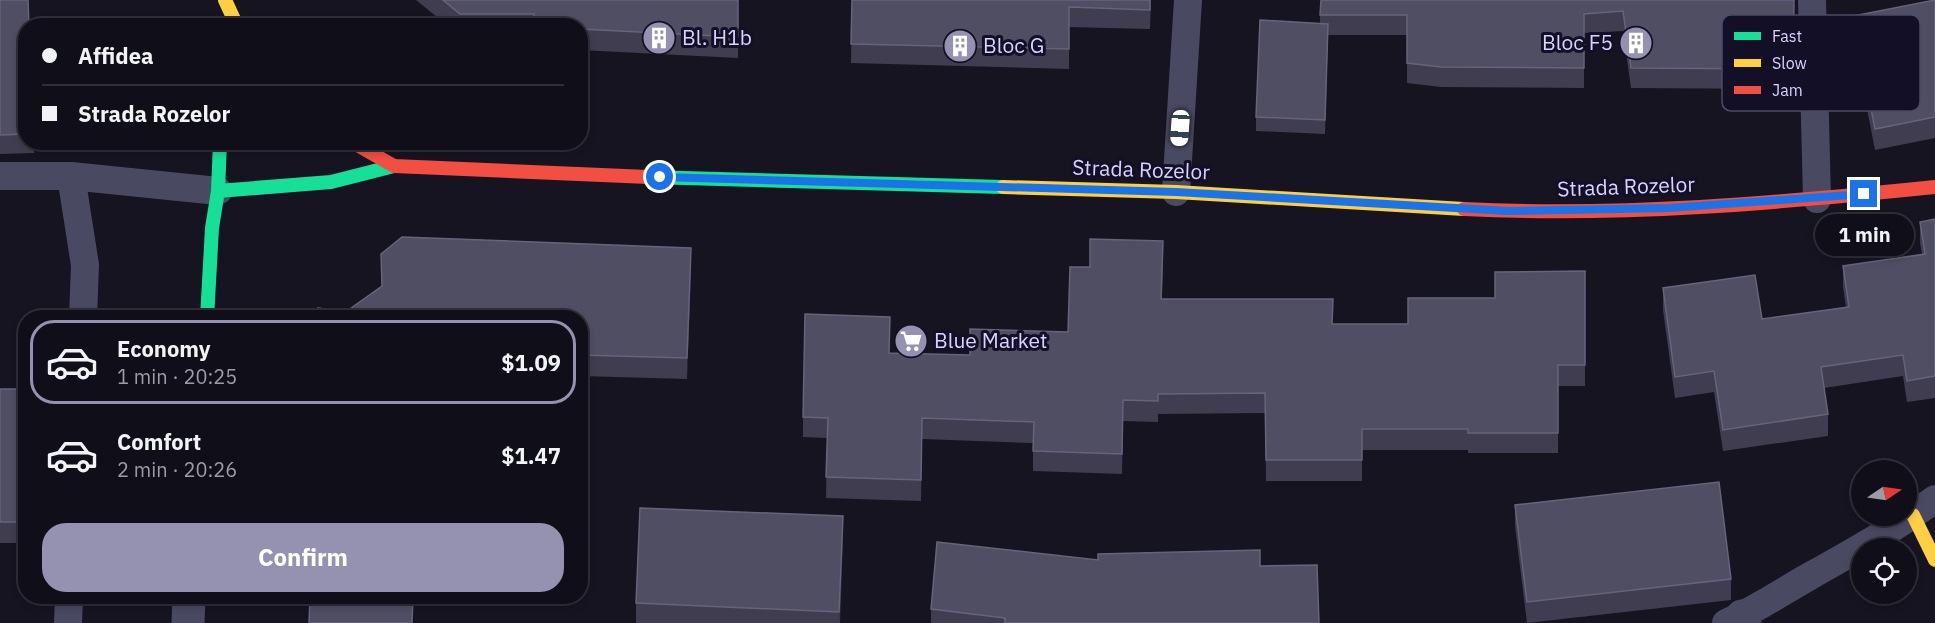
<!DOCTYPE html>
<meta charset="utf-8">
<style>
:root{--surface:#100f19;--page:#191822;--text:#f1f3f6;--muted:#9c9ca2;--line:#302f38;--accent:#9591b1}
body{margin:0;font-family:"IBM Plex Sans",sans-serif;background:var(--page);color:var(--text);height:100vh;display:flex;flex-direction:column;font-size:22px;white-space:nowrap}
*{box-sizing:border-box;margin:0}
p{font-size:20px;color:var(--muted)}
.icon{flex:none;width:33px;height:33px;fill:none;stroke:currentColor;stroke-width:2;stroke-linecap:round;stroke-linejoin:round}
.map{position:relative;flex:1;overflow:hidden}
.drawer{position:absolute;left:18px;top:310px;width:570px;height:294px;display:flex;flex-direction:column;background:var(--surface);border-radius:24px;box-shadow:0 3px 9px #0003,0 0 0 2px var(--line)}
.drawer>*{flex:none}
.guide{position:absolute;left:18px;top:18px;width:570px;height:132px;border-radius:24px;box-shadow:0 3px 9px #0003,0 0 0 2px var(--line);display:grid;align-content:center;height:132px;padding:0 24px;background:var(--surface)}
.needle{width:39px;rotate:77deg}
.tools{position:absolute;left:1851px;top:460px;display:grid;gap:12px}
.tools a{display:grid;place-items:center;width:66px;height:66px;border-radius:50%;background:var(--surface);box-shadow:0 3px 9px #0003,0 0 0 2px var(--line);font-size:30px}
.end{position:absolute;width:27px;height:27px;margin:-14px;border:8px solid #1a73e8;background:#fff;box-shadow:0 0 0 3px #fff}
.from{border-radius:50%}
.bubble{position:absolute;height:42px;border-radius:21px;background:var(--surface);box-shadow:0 3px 9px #0003,0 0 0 2px var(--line);font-size:20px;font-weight:700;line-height:42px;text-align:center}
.car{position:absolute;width:18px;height:36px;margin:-18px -9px;border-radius:8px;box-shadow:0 0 4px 2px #0007;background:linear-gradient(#fff 24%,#345 0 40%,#fff 0 76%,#345 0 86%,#fff 0)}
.guide b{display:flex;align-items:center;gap:21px;height:57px;font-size:22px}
.guide b+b{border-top:2px solid var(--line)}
.guide i{width:15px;height:15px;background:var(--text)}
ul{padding:10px 0 0;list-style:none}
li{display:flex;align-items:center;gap:18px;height:84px;margin:0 12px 9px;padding:0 12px;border:3px solid transparent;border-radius:24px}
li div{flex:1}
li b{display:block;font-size:22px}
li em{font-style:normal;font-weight:700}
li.selected{border-color:var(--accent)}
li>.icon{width:54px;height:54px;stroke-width:1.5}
.primary-button{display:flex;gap:12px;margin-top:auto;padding:12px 24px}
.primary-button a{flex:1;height:69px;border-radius:24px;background:var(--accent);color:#fff;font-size:24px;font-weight:700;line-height:69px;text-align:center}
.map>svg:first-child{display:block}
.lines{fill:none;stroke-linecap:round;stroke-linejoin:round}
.lane{stroke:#4a4962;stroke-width:28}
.street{stroke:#4a4962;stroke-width:33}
.fast{stroke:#16e098;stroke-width:14}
.slow{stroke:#ffcf43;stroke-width:14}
.jam{stroke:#f24e42;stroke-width:14}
.wall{fill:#403d50}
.shaded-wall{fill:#282635}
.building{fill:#504e63;stroke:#66637b;stroke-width:1.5}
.route{stroke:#1a73e8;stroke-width:8}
.labels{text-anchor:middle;stroke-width:6;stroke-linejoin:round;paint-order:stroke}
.poi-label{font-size:21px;fill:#d9d4ff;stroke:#130f26;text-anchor:start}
.street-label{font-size:21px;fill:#d9d4ff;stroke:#130f26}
.key{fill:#130f26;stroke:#4e4a67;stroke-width:1.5}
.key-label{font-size:16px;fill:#d9d4ff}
</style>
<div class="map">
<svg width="1935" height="623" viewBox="0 0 1935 623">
<rect width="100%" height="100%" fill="#161421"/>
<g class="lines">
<path class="lane" d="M 1812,0 L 1817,199
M 0,176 L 71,176 L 218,191
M 71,176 L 85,265 L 83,318
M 1176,192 L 1188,0
M 68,623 L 69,597
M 1726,623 C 1755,610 1782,592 1810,576 C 1853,552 1896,528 1935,499"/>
<path class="street" d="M 1742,616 L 1745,623
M 188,623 L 189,597"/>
<path class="fast" d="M 648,177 L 1003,187
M 218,191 L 331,182 L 394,166
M 207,318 L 212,228 L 218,191 L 220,142"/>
<path class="slow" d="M 225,0 L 237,26
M 1003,187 L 1176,192 L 1464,209
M 1913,515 L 1935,560"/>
<path class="jam" d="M 352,142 L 394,166 L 648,177
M 1464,209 C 1621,217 1779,203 1935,187"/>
</g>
<path class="wall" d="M 0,0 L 26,26 L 26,142 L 34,142 L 34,153 L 0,154 Z
M 416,0 L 738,0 L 738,58 L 580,50 L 580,26 L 448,26 Z
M 852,0 L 1151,0 L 1150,29 L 1069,27 L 1069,69 L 851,63 Z
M 1794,0 L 1793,89 L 1631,88 L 1623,31 L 1584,33 L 1584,88 L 1441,87 L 1407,83 L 1407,35 L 1328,35 L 1325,134 L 1256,131 L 1256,117 L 1320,23 L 1320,15 Z
M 1935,0 L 1935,138 L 1875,150 L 1853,37 L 1853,16 Z
M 1935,219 L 1935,398 L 1907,402 L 1903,376 L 1824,388 L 1828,414 L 1828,436 L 1723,451 L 1714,392 L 1675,398 L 1663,310 L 1663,288 L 1762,319 L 1846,307 L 1843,287 L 1843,266 L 1922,254 L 1920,243 L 1920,222 Z
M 1163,261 L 1162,299 L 1332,324 L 1408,324 L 1585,271 L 1585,386 L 1558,386 L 1558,453 L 1468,453 L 1468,450 L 1362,450 L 1362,481 L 1266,481 L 1265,413 L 1158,414 L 1158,422 L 1123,421 L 1122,474 L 1033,471 L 1033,443 L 922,439 L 921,501 L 826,498 L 827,438 L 803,437 L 803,417 L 970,355 L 1068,332 L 1090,267 Z
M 691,269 L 687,379 L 580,376 L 580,318 L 316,318 L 344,313 Z
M 0,389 L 26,389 L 26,543 L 0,543 Z
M 1515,505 L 1731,579 L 1731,600 L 1527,623 L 1515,526 Z
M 843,537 L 840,623 L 636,623 L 636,603 Z
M 1098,560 L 1260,566 L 1319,623 L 931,623 L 931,609 Z"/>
<path class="shaded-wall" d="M 691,248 L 691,269 L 687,379 L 687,358 Z
M 922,418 L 922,439 L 921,501 L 921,480 Z
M 843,516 L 843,537 L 839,623 L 839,612 Z"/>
<path class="building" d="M 0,0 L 28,0 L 29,26 L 26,26 L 26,134 L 0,135 Z
M 443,0 L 738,0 L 738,37 L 580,29 L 580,26 L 534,26 L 534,14 L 460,14 Z
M 852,0 L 1150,0 L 1150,10 L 1069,7 L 1069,49 L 851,44 Z
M 1321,0 L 1794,0 L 1793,69 L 1631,68 L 1623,11 L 1584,14 L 1584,68 L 1441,67 L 1407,63 L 1407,15 L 1320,15 Z
M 1935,0 L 1935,117 L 1875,129 L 1853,16 Z
M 1260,20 L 1328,24 L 1325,120 L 1256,117 Z
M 1935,219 L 1935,376 L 1907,381 L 1903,355 L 1821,367 L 1828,414 L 1723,430 L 1714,371 L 1675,377 L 1663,288 L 1755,275 L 1762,319 L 1849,307 L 1843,266 L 1925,254 L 1920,222 Z
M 402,237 L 691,248 L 687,358 L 580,355 L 580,318 L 316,318 L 318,308 L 344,313 L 382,286 L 381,254 Z
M 1090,239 L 1163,241 L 1161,299 L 1333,299 L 1332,324 L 1408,324 L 1408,298 L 1495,298 L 1495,272 L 1585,271 L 1585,365 L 1558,365 L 1558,433 L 1468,433 L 1468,429 L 1362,429 L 1362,460 L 1266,460 L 1265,393 L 1158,394 L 1158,401 L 1123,400 L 1122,454 L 1033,451 L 1034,422 L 922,418 L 921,480 L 826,477 L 828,418 L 803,417 L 805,314 L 890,317 L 889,353 L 970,355 L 970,329 L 1068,332 L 1070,267 L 1090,267 Z
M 0,389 L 26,389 L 26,522 L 0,522 Z
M 1719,482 L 1731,579 L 1527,602 L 1515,505 Z
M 640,508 L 843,516 L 839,612 L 636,603 Z
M 937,542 L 1098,560 L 1098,554 L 1260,550 L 1260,566 L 1317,565 L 1319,623 L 1005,623 L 1005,618 L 931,609 Z
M 310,597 L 413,597 L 412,623 L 309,623 Z"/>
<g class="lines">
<path class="route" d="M 660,177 L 1176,192 L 1508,211 L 1669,208 L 1864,194"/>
</g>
<defs>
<g id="building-disc" transform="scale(1.725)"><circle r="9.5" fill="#9591b1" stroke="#130f26"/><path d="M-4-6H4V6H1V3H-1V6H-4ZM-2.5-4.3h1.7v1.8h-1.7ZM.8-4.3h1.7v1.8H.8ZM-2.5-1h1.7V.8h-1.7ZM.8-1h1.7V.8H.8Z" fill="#fff"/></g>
<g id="supermarket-disc" transform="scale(1.725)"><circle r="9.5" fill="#9591b1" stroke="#130f26"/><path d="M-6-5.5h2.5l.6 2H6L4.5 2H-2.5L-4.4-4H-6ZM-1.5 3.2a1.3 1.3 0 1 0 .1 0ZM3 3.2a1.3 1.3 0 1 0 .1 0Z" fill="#fff"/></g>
</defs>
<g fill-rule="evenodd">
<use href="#building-disc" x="659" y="38"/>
<use href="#building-disc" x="1636" y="43"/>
<use href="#building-disc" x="960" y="46"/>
<use href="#supermarket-disc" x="911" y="341"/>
</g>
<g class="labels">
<g class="poi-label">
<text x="682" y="45">Bl. H1b</text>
<text x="1613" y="50" text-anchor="end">Bloc F5</text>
<text x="983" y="53">Bloc G</text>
<text x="934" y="348">Blue Market</text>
</g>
<g class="street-label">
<text transform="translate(1141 170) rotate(2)" y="7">Strada Rozelor</text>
<text transform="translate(1626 187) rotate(-2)" y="7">Strada Rozelor</text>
</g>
</g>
<rect x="1722" y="15" width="198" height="96" rx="9" class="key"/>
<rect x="1734" y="32" width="27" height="8" fill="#16e098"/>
<rect x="1734" y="59" width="27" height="8" fill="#ffcf43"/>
<rect x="1734" y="86" width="27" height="8" fill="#f24e42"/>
<g class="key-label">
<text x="1772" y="42">Fast</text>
<text x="1772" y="69">Slow</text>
<text x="1772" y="96">Jam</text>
</g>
</svg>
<div class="tools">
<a><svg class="needle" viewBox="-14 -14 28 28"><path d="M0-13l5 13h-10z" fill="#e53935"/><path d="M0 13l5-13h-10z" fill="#9c9ca2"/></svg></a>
<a><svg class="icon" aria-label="locate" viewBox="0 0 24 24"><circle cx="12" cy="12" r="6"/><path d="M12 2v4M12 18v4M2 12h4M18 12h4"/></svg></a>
</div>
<i class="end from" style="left:660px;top:177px"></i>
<i class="end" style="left:1864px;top:194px"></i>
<div class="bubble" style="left:1815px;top:214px;width:99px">1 min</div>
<i class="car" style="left:1180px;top:128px;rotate:184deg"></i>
<div class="guide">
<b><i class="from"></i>Affidea</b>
<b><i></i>Strada Rozelor</b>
</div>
<section class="drawer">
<ul>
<li class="selected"><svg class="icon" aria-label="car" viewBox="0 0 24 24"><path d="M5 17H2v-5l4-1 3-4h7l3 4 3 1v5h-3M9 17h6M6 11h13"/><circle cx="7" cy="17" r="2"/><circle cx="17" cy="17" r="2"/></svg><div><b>Economy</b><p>1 min · 20:25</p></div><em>$1.09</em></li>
<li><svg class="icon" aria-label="car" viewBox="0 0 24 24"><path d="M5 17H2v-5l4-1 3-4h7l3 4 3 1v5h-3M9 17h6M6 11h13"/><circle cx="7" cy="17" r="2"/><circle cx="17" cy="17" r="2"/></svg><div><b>Comfort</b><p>2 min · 20:26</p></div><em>$1.47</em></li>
</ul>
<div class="primary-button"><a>Confirm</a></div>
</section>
</div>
